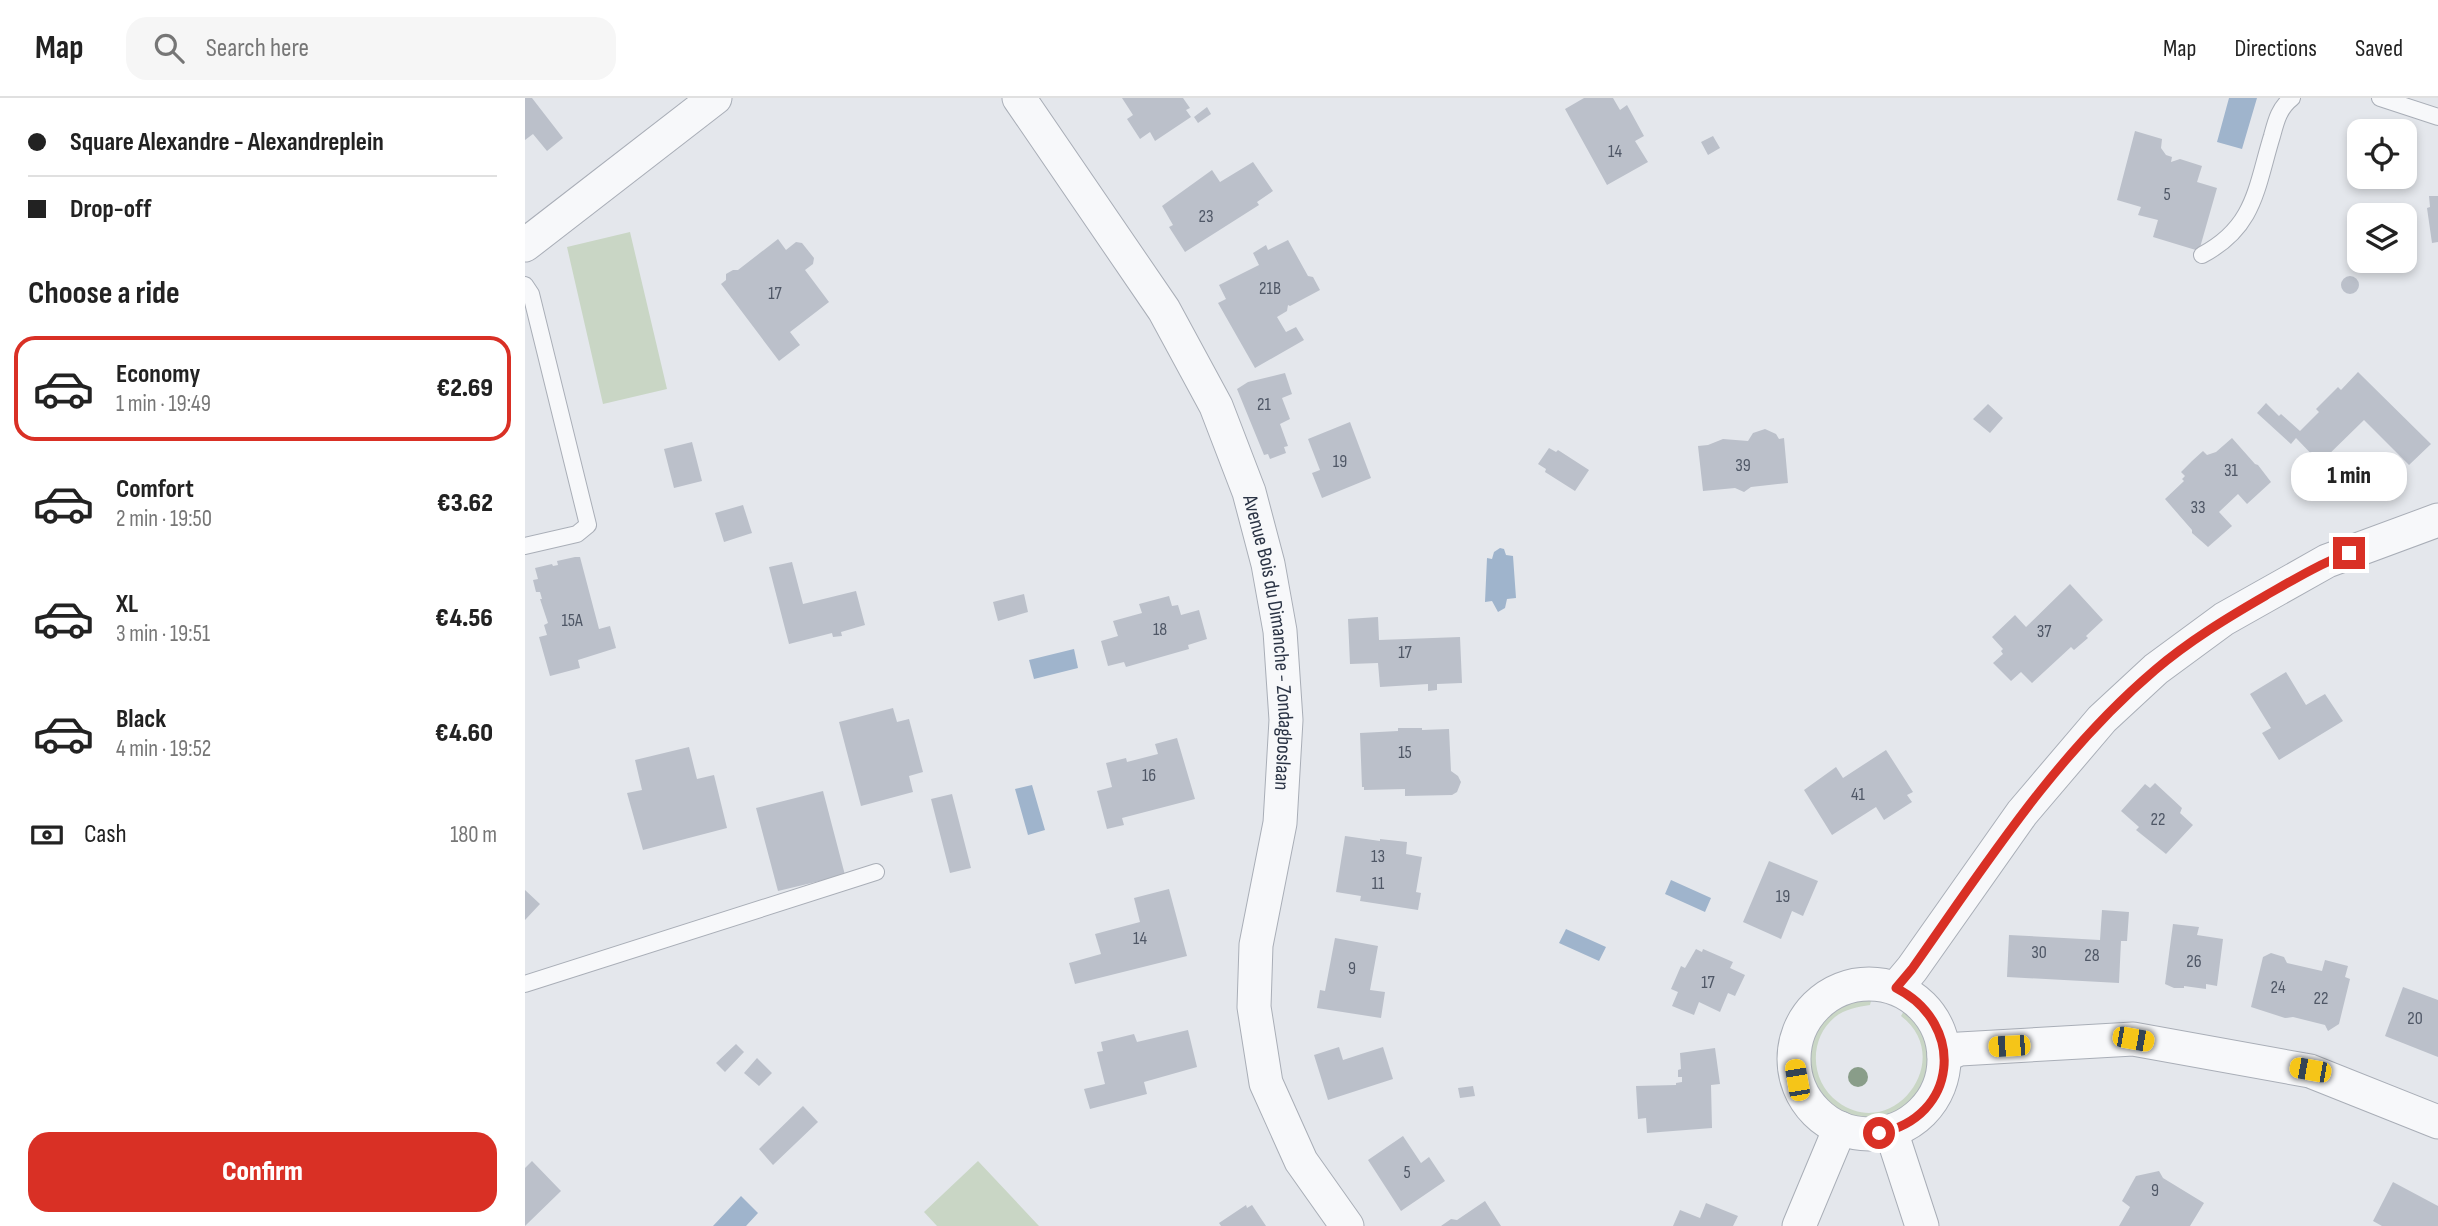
<!DOCTYPE html>
<meta charset="utf-8">
<style>
:root{--surface:#fff;--page:#f6f6f6;--text:#222;--muted:#767676;--line:#e0e0e0;--accent:#d93025}
body{margin:0;font-family:"Sofia Sans Condensed",sans-serif;background:var(--page);color:var(--text);height:100vh;display:flex;flex-direction:column;font-size:26px;white-space:nowrap}
*{box-sizing:border-box;margin:0}
p{font-size:23px;color:var(--muted)}
.icon{flex:none;width:38px;height:38px;fill:none;stroke:currentColor;stroke-width:2;stroke-linecap:round;stroke-linejoin:round}
.map{position:relative;flex:1;overflow:hidden}
.details{display:flex;flex-direction:column;background:var(--surface);width:525px}
.details>*{flex:none}
.top-card{display:grid;align-content:center;height:154px;padding:0 28px;background:var(--surface)}
.controls{position:absolute;left:1822px;top:21px;display:grid;gap:14px}
.controls a{display:grid;place-items:center;width:70px;height:70px;border-radius:14px;background:var(--surface);box-shadow:0 4px 10px #0003;font-size:35px}
.end{position:absolute;width:32px;height:32px;margin:-16px;border:9px solid #d93025;background:#fff;box-shadow:0 0 0 4px #fff}
.from{border-radius:50%}
.bubble{position:absolute;height:49px;border-radius:21px;background:var(--surface);box-shadow:0 4px 10px #0003;font-size:23px;font-weight:800;line-height:49px;text-align:center}
.car{position:absolute;width:21px;height:42px;margin:-21px -10px;border-radius:9px;box-shadow:0 0 5px 2px #0007;background:linear-gradient(#f5c518 24%,#345 0 40%,#f5c518 0 76%,#345 0 86%,#f5c518 0)}
.top-card b{display:flex;align-items:center;gap:24px;height:66px;font-size:26px}
.top-card b+b{border-top:2px solid var(--line)}
.top-card i{width:18px;height:18px;background:var(--text)}
ul{padding:0;list-style:none}
li{display:flex;align-items:center;gap:21px;height:105px;margin:0 14px 10px;padding:0 14px;border:4px solid transparent;border-radius:21px}
li div{flex:1}
li b{display:block;font-size:26px}
li em{font-style:normal;font-weight:800}
li.current{border-color:var(--accent)}
li>.icon{width:63px;height:63px;stroke-width:1.5}
h2{padding:0 28px;font-size:32px;line-height:84px}
.pay{display:flex;align-items:center;gap:18px;height:77px;padding:0 28px;font-size:26px}
.pay p{margin-inline-start:auto}
.action{display:flex;gap:14px;margin-top:auto;padding:14px 28px}
.action a{flex:1;height:80px;border-radius:21px;background:var(--accent);color:#fff;font-size:28px;font-weight:800;line-height:80px;text-align:center}
header{display:flex;align-items:center;gap:42px;box-sizing:border-box;height:98px;padding:0 35px;background:var(--surface);border-bottom:2px solid var(--line)}
header strong{font-size:33px}
nav{display:flex;gap:38px;margin-inline-start:auto;font-size:24px}
.search{width:490px;height:63px;background:var(--page);display:flex;align-items:center;gap:18px;box-sizing:border-box;padding:0 24px;border-radius:21px;color:var(--muted);font-size:26px}
main{display:flex;flex:1;min-height:0}
.map>svg:first-child{display:block}
.green{fill:#c9d6c5}
.water{fill:#9fb4cc}
.building{fill:#bbc0ca}
.lines{fill:none;stroke-linecap:round;stroke-linejoin:round}
.lane-casing{stroke:#a9aeb7;stroke-width:18}
.street-casing{stroke:#a9aeb7;stroke-width:35}
.lane{stroke:#f7f8fa;stroke-width:16}
.street{stroke:#f7f8fa;stroke-width:33}
.tree{fill:#899d89}
.route{stroke:#d93025;stroke-width:9}
.labels{text-anchor:middle;stroke-width:6;stroke-linejoin:round;paint-order:stroke}
.number-label{font-size:18px;fill:#4f5766}
.street-label{font-size:21px;fill:#2b3445;stroke:#f4f6f9}
</style>
<header>
<strong>Map</strong>
<div class="search"><svg class="icon" aria-label="search" viewBox="0 0 24 24"><circle cx="10" cy="10" r="6"/><path d="M15 15l6 6"/></svg>Search here</div>
<nav><a>Map</a><a>Directions</a><a>Saved</a></nav>
</header>
<main>
<section class="details">
<div class="top-card">
<b><i class="from"></i>Square Alexandre - Alexandreplein</b>
<b><i></i>Drop-off</b>
</div>
<h2>Choose a ride</h2>
<ul>
<li class="current"><svg class="icon" aria-label="car" viewBox="0 0 24 24"><path d="M5 17H2v-5l4-1 3-4h7l3 4 3 1v5h-3M9 17h6M6 11h13"/><circle cx="7" cy="17" r="2"/><circle cx="17" cy="17" r="2"/></svg><div><b>Economy</b><p>1 min · 19:49</p></div><em>€2.69</em></li>
<li><svg class="icon" aria-label="car" viewBox="0 0 24 24"><path d="M5 17H2v-5l4-1 3-4h7l3 4 3 1v5h-3M9 17h6M6 11h13"/><circle cx="7" cy="17" r="2"/><circle cx="17" cy="17" r="2"/></svg><div><b>Comfort</b><p>2 min · 19:50</p></div><em>€3.62</em></li>
<li><svg class="icon" aria-label="car" viewBox="0 0 24 24"><path d="M5 17H2v-5l4-1 3-4h7l3 4 3 1v5h-3M9 17h6M6 11h13"/><circle cx="7" cy="17" r="2"/><circle cx="17" cy="17" r="2"/></svg><div><b>XL</b><p>3 min · 19:51</p></div><em>€4.56</em></li>
<li><svg class="icon" aria-label="car" viewBox="0 0 24 24"><path d="M5 17H2v-5l4-1 3-4h7l3 4 3 1v5h-3M9 17h6M6 11h13"/><circle cx="7" cy="17" r="2"/><circle cx="17" cy="17" r="2"/></svg><div><b>Black</b><p>4 min · 19:52</p></div><em>€4.60</em></li>
</ul>
<div class="pay"><svg class="icon" aria-label="cash" viewBox="0 0 24 24"><path d="M3 7h18v10H3z"/><circle cx="12" cy="12" r="2"/></svg>Cash<p>180 m</p></div>
<div class="action"><a>Confirm</a></div>
</section>
<div class="map">
<svg width="1913" height="1128" viewBox="0 0 1913 1128">
<rect width="100%" height="100%" fill="#e4e7ec"/>
<path class="green" d="M 105,134 L 142,291 L 78,306 L 42,149 Z
M 1347,899 L 1345,907 C 1333,909 1320,911 1310,919 C 1283,941 1285,984 1313,1004 C 1368,1045 1432,961 1376,918 L 1380,911 C 1438,950 1390,1041 1324,1019 C 1273,1002 1270,931 1316,906 C 1326,901 1336,900 1347,899 Z
M 453,1063 L 514,1128 L 412,1128 L 399,1114 Z"/>
<path class="water" d="M 1704,0 L 1732,0 L 1717,51 L 1692,44 Z
M 975,450 L 979,451 L 981,457 L 988,458 L 991,500 L 982,501 L 980,510 L 973,514 L 967,503 L 960,504 L 962,460 L 967,461 L 969,454 Z
M 549,551 L 553,570 L 509,581 L 504,562 Z
M 507,687 L 520,732 L 503,737 L 490,691 Z
M 1146,782 L 1186,800 L 1180,814 L 1140,796 Z
M 1041,831 L 1081,849 L 1074,863 L 1034,845 Z
M 216,1098 L 233,1115 L 221,1128 L 188,1128 Z"/>
<path class="building" d="M 0,0 L 7,0 L 38,40 L 22,53 L 8,36 L 0,42 Z
M 597,0 L 658,0 L 665,10 L 661,12 L 666,19 L 630,43 L 625,34 L 615,41 L 602,21 L 608,17 Z
M 1059,0 L 1088,0 L 1095,12 L 1102,7 L 1119,38 L 1110,43 L 1123,64 L 1082,87 L 1040,11 Z
M 682,9 L 686,16 L 673,25 L 669,19 Z
M 1610,33 L 1637,41 L 1636,50 L 1641,57 L 1647,59 L 1646,64 L 1655,61 L 1677,68 L 1672,84 L 1692,90 L 1674,153 L 1628,139 L 1633,122 L 1613,117 L 1616,109 L 1592,102 Z
M 1188,38 L 1195,50 L 1183,57 L 1176,44 Z
M 728,64 L 748,93 L 732,104 L 734,107 L 660,154 L 644,129 L 648,127 L 637,108 L 687,72 L 695,84 Z
M 1904,98 L 1913,98 L 1913,144 L 1907,145 L 1902,110 L 1905,109 Z
M 253,141 L 261,152 L 271,144 L 277,145 L 289,160 L 288,166 L 280,172 L 304,204 L 265,234 L 275,247 L 254,263 L 196,186 L 201,182 L 201,176 L 208,172 L 213,172 Z
M 763,142 L 783,178 L 788,179 L 795,192 L 765,208 L 763,207 L 762,213 L 752,219 L 761,234 L 771,229 L 779,242 L 730,270 L 693,205 L 701,201 L 694,187 L 734,167 L 728,155 L 741,147 L 743,152 Z
M1816 187a9 9 0 1 1 18 0a9 9 0 1 1-18 0Z
M 1833,274 L 1906,346 L 1884,367 L 1839,322 L 1795,365 L 1771,340 L 1766,346 L 1732,315 L 1741,305 L 1754,318 L 1756,316 L 1775,333 L 1794,314 L 1791,311 L 1813,289 L 1816,292 Z
M 760,275 L 767,296 L 757,300 L 765,321 L 755,326 L 763,348 L 759,349 L 761,355 L 745,361 L 743,356 L 739,357 L 712,291 L 723,284 Z
M 1463,306 L 1478,320 L 1465,335 L 1448,321 Z
M 825,324 L 846,380 L 797,400 L 787,375 L 795,372 L 783,341 Z
M 1240,331 L 1251,336 L 1254,341 L 1259,340 L 1263,385 L 1226,389 L 1219,394 L 1210,390 L 1178,393 L 1173,348 L 1183,347 L 1198,341 L 1223,343 L 1228,335 Z
M 1707,340 L 1730,366 L 1733,367 L 1746,384 L 1722,406 L 1713,396 L 1694,414 L 1707,428 L 1683,449 L 1667,435 L 1667,432 L 1640,401 L 1659,383 L 1657,381 L 1660,378 L 1656,374 L 1667,363 L 1678,353 L 1682,357 L 1691,354 Z
M 167,344 L 177,383 L 149,390 L 139,351 Z
M 1024,350 L 1031,354 L 1033,352 L 1064,372 L 1050,393 L 1020,374 L 1021,371 L 1013,366 Z
M 218,407 L 227,435 L 199,444 L 190,415 Z
M 50,459 L 55,459 L 74,531 L 85,528 L 91,550 L 53,562 L 55,570 L 25,578 L 14,539 L 22,537 L 19,527 L 23,525 L 15,501 L 17,501 L 15,494 L 11,494 L 8,482 L 13,481 L 10,470 L 27,466 L 28,468 L 33,467 L 32,463 Z
M 267,464 L 278,506 L 331,493 L 340,527 L 316,534 L 317,538 L 308,539 L 307,535 L 264,546 L 244,469 Z
M 1545,486 L 1578,522 L 1561,538 L 1563,540 L 1549,552 L 1546,549 L 1507,585 L 1496,574 L 1486,583 L 1468,565 L 1478,556 L 1476,553 L 1478,551 L 1467,539 L 1490,517 L 1501,529 Z
M 499,496 L 503,514 L 473,523 L 468,504 Z
M 644,498 L 647,508 L 653,507 L 656,517 L 674,512 L 682,541 L 663,547 L 664,551 L 601,569 L 599,564 L 583,568 L 576,543 L 593,538 L 588,523 L 617,515 L 614,506 Z
M 853,519 L 854,542 L 935,539 L 937,585 L 912,586 L 912,592 L 903,593 L 903,586 L 855,589 L 853,565 L 825,566 L 823,521 Z
M 1761,574 L 1781,607 L 1800,596 L 1818,623 L 1754,662 L 1737,635 L 1746,630 L 1725,596 Z
M 368,610 L 372,624 L 384,621 L 398,674 L 384,678 L 388,694 L 336,708 L 314,624 Z
M 873,630 L 897,630 L 897,632 L 924,631 L 926,673 L 933,678 L 936,684 L 932,694 L 927,697 L 880,698 L 880,691 L 839,692 L 839,689 L 837,689 L 835,635 L 873,633 Z
M 652,640 L 670,701 L 597,720 L 599,727 L 582,731 L 572,693 L 587,689 L 581,665 L 601,660 L 602,664 L 633,656 L 630,646 Z
M 164,649 L 172,681 L 189,677 L 202,730 L 118,752 L 102,695 L 117,692 L 110,662 Z
M 1361,652 L 1388,694 L 1382,697 L 1387,704 L 1359,722 L 1351,709 L 1307,737 L 1279,692 L 1311,669 L 1318,680 Z
M 1630,685 L 1657,710 L 1655,715 L 1668,727 L 1641,756 L 1611,732 L 1614,729 L 1596,713 L 1620,686 L 1625,690 Z
M 298,693 L 320,777 L 253,793 L 231,710 Z
M 427,696 L 446,770 L 425,775 L 406,701 Z
M 820,738 L 855,743 L 855,741 L 882,744 L 881,756 L 897,759 L 891,794 L 896,795 L 893,812 L 835,803 L 836,798 L 811,794 Z
M 1244,763 L 1293,783 L 1278,818 L 1267,813 L 1256,841 L 1218,824 Z
M 644,791 L 662,858 L 550,886 L 544,865 L 576,856 L 570,836 L 615,824 L 609,800 Z
M 0,792 L 15,806 L 0,822 Z
M 1577,812 L 1604,814 L 1602,843 L 1596,843 L 1594,885 L 1482,879 L 1484,837 L 1575,842 Z
M 1648,826 L 1674,829 L 1672,837 L 1698,841 L 1692,888 L 1681,886 L 1681,891 L 1659,888 L 1659,890 L 1649,890 L 1640,886 Z
M 810,840 L 853,848 L 845,892 L 860,894 L 856,920 L 792,910 L 795,892 L 800,893 Z
M 1171,851 L 1177,854 L 1178,851 L 1208,864 L 1205,870 L 1220,877 L 1210,898 L 1203,895 L 1195,914 L 1174,904 L 1169,917 L 1147,908 L 1153,894 L 1146,891 L 1156,868 L 1160,870 Z
M 1746,855 L 1759,859 L 1762,865 L 1797,873 L 1800,862 L 1823,868 L 1820,879 L 1825,881 L 1814,926 L 1803,933 L 1800,927 L 1768,919 L 1760,920 L 1726,909 L 1738,859 Z
M 1878,889 L 1913,902 L 1913,959 L 1860,938 Z
M 663,932 L 672,969 L 619,984 L 622,996 L 565,1011 L 559,991 L 580,986 L 572,954 L 578,953 L 576,944 L 609,936 L 612,944 Z
M 211,946 L 219,954 L 200,974 L 191,965 Z
M 814,949 L 818,962 L 858,949 L 868,981 L 803,1002 L 789,957 Z
M 1190,950 L 1195,986 L 1186,987 L 1187,1030 L 1122,1035 L 1121,1020 L 1113,1021 L 1111,988 L 1151,987 L 1151,985 L 1157,984 L 1157,979 L 1153,979 L 1153,972 L 1156,971 L 1155,955 Z
M 232,960 L 247,975 L 234,988 L 219,975 Z
M 948,988 L 950,998 L 935,1000 L 933,990 Z
M 278,1008 L 293,1024 L 248,1067 L 234,1051 Z
M 878,1038 L 896,1065 L 904,1059 L 920,1083 L 876,1113 L 843,1062 Z
M 7,1063 L 36,1093 L 0,1128 L 0,1070 Z
M 1634,1073 L 1638,1080 L 1679,1105 L 1665,1128 L 1594,1128 L 1605,1109 L 1597,1103 L 1611,1078 Z
M 1868,1084 L 1913,1108 L 1913,1128 L 1857,1128 L 1848,1123 Z
M 960,1103 L 976,1128 L 916,1128 L 926,1121 L 932,1122 Z
M 1181,1105 L 1213,1118 L 1208,1128 L 1148,1128 L 1155,1112 L 1175,1120 Z
M 721,1107 L 722,1110 L 727,1107 L 741,1128 L 696,1128 L 694,1125 Z"/>
<g class="lines">
<g class="lane-casing">
<path id="lane" d="M 1855,0 L 1913,19
M 1677,157 C 1730,129 1731,90 1747,38 C 1751,23 1754,10 1767,0
M 0,187 L 6,196 L 63,427 L 52,436 L 0,448
M 0,886 L 351,774"/>
</g>
<g class="street-casing">
<g id="street">
<path id="s1" d="M 494,0 L 639,212 L 691,308 L 724,394 L 743,466 L 755,533 L 761,622 L 755,725 L 731,847 L 729,909 L 741,985 L 776,1063 L 822,1128"/>
<path d="M 0,147 L 190,0"/>
<circle cx="1344" cy="961" r="75"/>
<path d="M 1371,890 L 1387,871 L 1497,715 L 1577,621 L 1631,571 L 1699,521 L 1802,463 L 1913,422"/>
<path d="M 1419,957 L 1435,951 L 1608,941 L 1785,973 L 1913,1024"/>
<path d="M 1366,1033 L 1397,1128"/>
<path d="M 1274,1128 L 1315,1030"/>
</g>
</g>
<use href="#lane" class="lane"/>
<use href="#street" class="street"/>
</g>
<circle class="tree" cx="1333" cy="979" r="10"/>
<g class="lines">
<path class="route" d="M 1354,1035 C 1433,1020 1442,926 1371,890 L 1387,871 C 1461,766 1531,656 1630,572 C 1664,543 1702,520 1740,498 C 1768,482 1794,466 1824,455"/>
</g>
<g class="labels">
<g class="number-label">
<text x="1090" y="59">14</text>
<text x="1642" y="102">5</text>
<text x="681" y="124">23</text>
<text x="745" y="196">21B</text>
<text x="250" y="201">17</text>
<text x="739" y="312">21</text>
<text x="815" y="369">19</text>
<text x="1218" y="373">39</text>
<text x="1706" y="378">31</text>
<text x="1673" y="415">33</text>
<text x="47" y="528">15A</text>
<text x="635" y="537">18</text>
<text x="1519" y="539">37</text>
<text x="880" y="560">17</text>
<text x="880" y="660">15</text>
<text x="624" y="683">16</text>
<text x="1333" y="702">41</text>
<text x="1633" y="727">22</text>
<text x="853" y="764">13</text>
<text x="853" y="791">11</text>
<text x="1258" y="804">19</text>
<text x="615" y="846">14</text>
<text x="1514" y="860">30</text>
<text x="1567" y="863">28</text>
<text x="1669" y="869">26</text>
<text x="827" y="876">9</text>
<text x="1183" y="890">17</text>
<text x="1753" y="895">24</text>
<text x="1796" y="906">22</text>
<text x="1890" y="926">20</text>
<text x="882" y="1080">5</text>
<text x="1630" y="1098">9</text>
</g>
<g class="street-label">
<text dy="7" stroke="none"><textPath href="#s1" startOffset="611">Avenue Bois du Dimanche - Zondagboslaan</textPath></text>
</g>
</g>
</svg>
<div class="controls">
<a><svg class="icon" aria-label="locate" viewBox="0 0 24 24"><circle cx="12" cy="12" r="6"/><path d="M12 2v4M12 18v4M2 12h4M18 12h4"/></svg></a>
<a><svg class="icon" aria-label="layers" viewBox="0 0 24 24"><path d="M12 4l9 5-9 5-9-5zM3 14l9 5 9-5"/></svg></a>
</div>
<i class="end from" style="left:1354px;top:1035px"></i>
<i class="end" style="left:1824px;top:455px"></i>
<div class="bubble" style="left:1766px;top:354px;width:116px">1 min</div>
<i class="car" style="left:1608px;top:941px;rotate:100deg"></i>
<i class="car" style="left:1484px;top:948px;rotate:267deg"></i>
<i class="car" style="left:1785px;top:972px;rotate:280deg"></i>
<i class="car" style="left:1272px;top:982px;rotate:350deg"></i>
</div>
</main>
